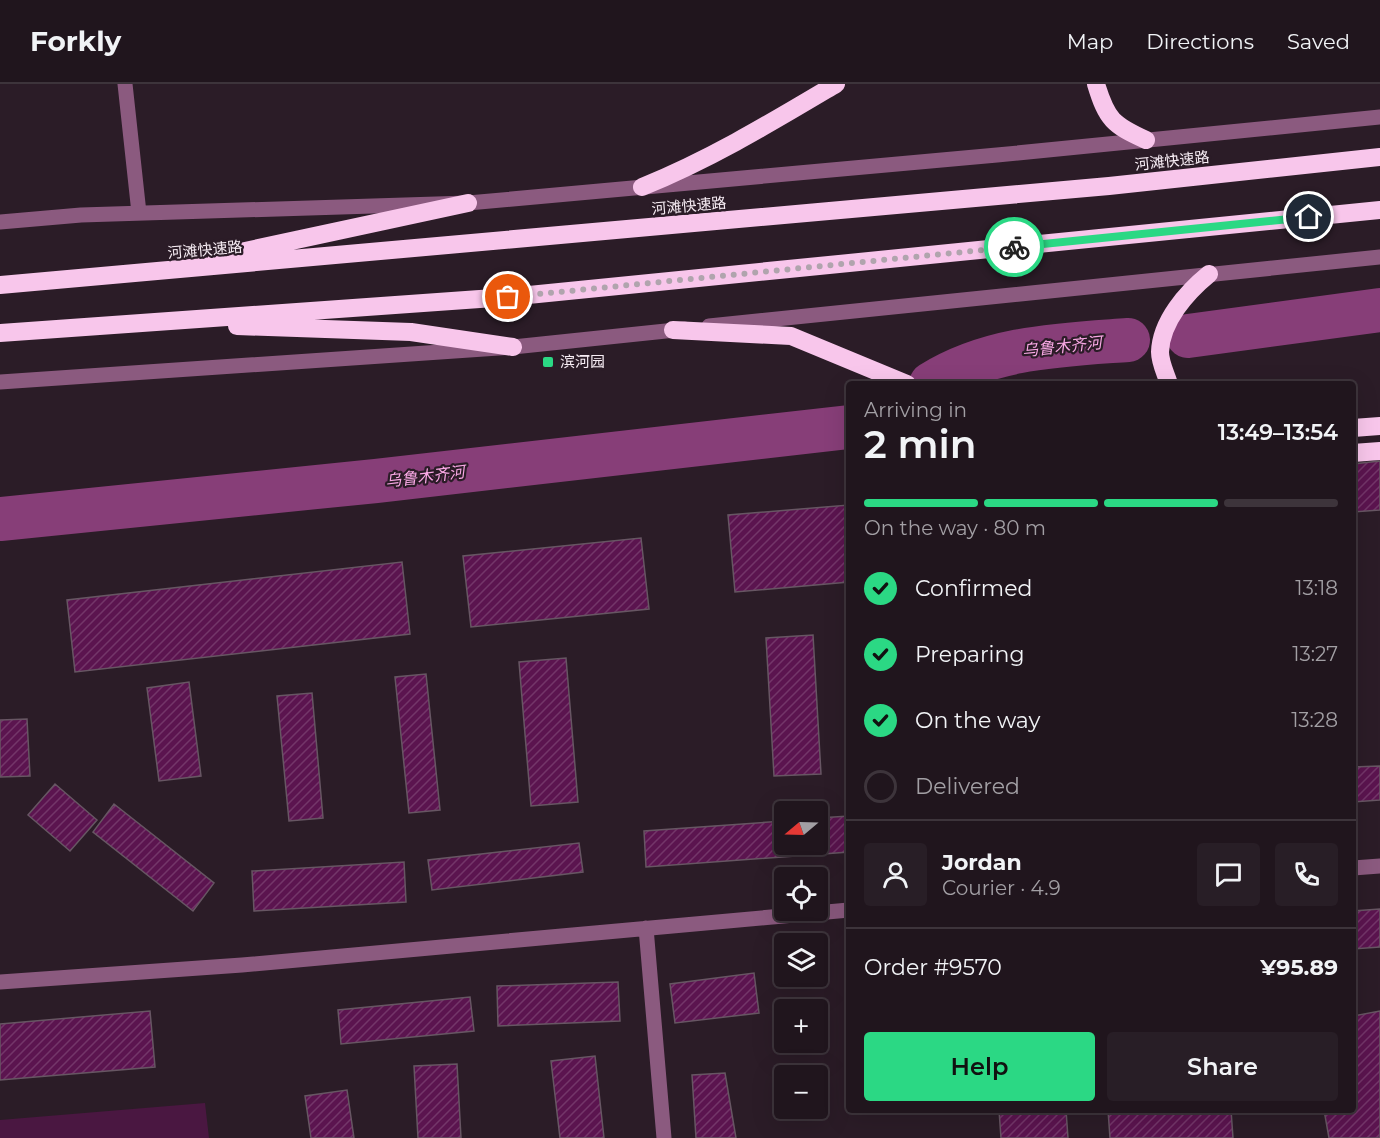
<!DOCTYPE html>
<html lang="en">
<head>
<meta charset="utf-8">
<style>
  body { margin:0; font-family:Montserrat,"Noto Sans SC",sans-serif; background:#281e26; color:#f1f3f6; height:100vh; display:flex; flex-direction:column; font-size:22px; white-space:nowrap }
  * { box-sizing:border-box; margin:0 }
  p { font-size:20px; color:#a29fa4 }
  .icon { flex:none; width:33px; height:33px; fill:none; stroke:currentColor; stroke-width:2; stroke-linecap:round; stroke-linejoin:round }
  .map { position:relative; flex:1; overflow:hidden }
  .side { position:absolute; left:846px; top:297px; width:510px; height:732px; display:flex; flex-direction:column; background:#20151d; border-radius:6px; box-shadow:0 6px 24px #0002,0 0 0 2px #3d343b }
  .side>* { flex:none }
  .needle { width:39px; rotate:251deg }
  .tools { position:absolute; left:774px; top:717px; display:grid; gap:12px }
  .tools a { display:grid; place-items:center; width:54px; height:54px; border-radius:6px; background:#20151d; box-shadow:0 6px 24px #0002,0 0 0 2px #3d343b; font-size:30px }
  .pin { position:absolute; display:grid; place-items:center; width:51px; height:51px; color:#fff; margin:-26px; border:3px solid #fff; border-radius:50%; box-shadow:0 2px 6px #0007 }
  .courier { position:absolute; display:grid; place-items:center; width:60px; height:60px; margin:-30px; border:4px solid #2bd884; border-radius:50%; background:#fff; color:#222; box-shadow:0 2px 8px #0007 }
  .summary em { font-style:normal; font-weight:600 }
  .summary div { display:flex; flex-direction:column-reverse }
  .summary { display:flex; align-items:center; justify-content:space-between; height:102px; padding:0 18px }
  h1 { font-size:39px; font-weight:600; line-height:45px }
  .bar { display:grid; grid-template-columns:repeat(4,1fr); gap:9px 6px; align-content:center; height:72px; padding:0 18px }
  .bar i { height:8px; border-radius:4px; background:#3d343b }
  .bar .on { background:#2bd884 }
  .bar p { grid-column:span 4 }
  .line { display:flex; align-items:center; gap:15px; padding:0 18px; border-top:2px solid #3d343b }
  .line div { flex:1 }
  .round { display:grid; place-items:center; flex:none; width:63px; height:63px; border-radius:6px; background:#281e26 }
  ol { padding:0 18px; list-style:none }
  li { display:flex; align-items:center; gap:18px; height:66px }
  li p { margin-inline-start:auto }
  li .icon { padding:6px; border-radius:50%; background:#2bd884; color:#111; stroke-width:4 }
  li:last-child { color:#a29fa4 }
  li i { width:33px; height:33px; border:3px solid #3d343b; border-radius:50% }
  .primary-button { display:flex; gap:12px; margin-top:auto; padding:12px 18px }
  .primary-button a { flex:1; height:69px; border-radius:6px; background:#2bd884; color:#111; font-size:24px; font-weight:600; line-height:69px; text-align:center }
  .primary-button a+a { background:#281e26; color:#f1f3f6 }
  header { display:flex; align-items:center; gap:36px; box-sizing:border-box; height:84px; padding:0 30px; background:#20151d; border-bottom:2px solid #3d343b }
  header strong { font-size:28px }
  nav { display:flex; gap:33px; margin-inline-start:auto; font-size:21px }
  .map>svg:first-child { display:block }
  .garden { fill:#4a1741 }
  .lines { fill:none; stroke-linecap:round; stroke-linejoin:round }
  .river { stroke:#873e78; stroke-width:44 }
  .building { fill:url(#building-hatch); stroke:#675663; stroke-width:1.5 }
  .minor { stroke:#8b5a7f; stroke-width:15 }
  .highway { stroke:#f8c6eb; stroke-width:18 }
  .done { stroke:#b0a4ad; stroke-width:6; stroke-dasharray:0 10.8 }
  .route { stroke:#2bd884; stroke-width:8 }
  .poi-dot { fill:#2bd884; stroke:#2b1c27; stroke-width:2 }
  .labels { text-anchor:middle; stroke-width:4.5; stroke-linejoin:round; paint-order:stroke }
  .street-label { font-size:15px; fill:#f8eef5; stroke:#2b1c27 }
  .poi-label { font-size:15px; fill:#f8eef5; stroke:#2b1c27; text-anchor:start }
  .water-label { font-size:16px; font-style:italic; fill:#f9a8e5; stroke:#2b1c27 }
</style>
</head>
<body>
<header>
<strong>Forkly</strong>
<nav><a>Map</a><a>Directions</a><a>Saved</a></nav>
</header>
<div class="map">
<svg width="1380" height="1054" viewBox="0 0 1380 1054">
  <defs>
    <pattern id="building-hatch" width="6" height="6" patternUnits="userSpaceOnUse" patternTransform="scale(1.5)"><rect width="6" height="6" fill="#5b144f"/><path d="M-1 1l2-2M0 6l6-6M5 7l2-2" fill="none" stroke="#733669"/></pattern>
  </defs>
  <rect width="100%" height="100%" fill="#2b1c27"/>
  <path class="garden" d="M205 1019 209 1054H0V1036Z"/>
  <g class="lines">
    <path class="river" d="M1188 252 1380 226
      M931 300C990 263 1060 261 1128 256
      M0 435 376 397 849 343"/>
  </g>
  <path class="building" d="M1380 377V426L1353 428V380Z
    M849 421V498L735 508 728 431Z
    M641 454 649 525 471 543 463 472Z
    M402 478 410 550 75 588 67 516Z
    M813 551 821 690 774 692 766 554Z
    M566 574 578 718 531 722 519 578Z
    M426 590 440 726 409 729 395 593Z
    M189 598 201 692 159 697 147 604Z
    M312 609 323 734 289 737 277 612Z
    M27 635 30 692 0 693V636Z
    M1380 682V716L1353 718V683Z
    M55 700 97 736 70 767 28 731Z
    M114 720 214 799 193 827 93 748Z
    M849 732V768L646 783 644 747 784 737V760H818V734Z
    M579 759 583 788 432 806 428 776Z
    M404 778 406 818 254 827 252 787Z
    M1380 825V863L1353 865V827Z
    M754 889 759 929 675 939 670 900Z
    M618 898 620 937 498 942 497 902Z
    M470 913 474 947 341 960 338 926Z
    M150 927 155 983 0 996V940Z
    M1380 927V1054H1329L1324 1026H1353V932Z
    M595 972 604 1054H560L551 977Z
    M457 980 461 1054H418L414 982Z
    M725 989 736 1054H696L692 991Z
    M347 1006 354 1054H311L305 1012Z
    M999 1026H1066L1068 1054H1001Z
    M1108 1026H1231L1233 1054H1110Z"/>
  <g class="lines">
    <path class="minor" d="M125 0 139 129
      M0 138 81 131 468 119 997 71 1380 33
      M709 242 1380 173
      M0 298 513 263 685 245
      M1353 784 1380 782
      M646 844 664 1054
      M0 898 242 881 849 826"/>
    <path class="highway" d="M1096 0C1107 36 1113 41 1146 56
      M642 103C711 75 772 38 836 0
      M217 173 468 119
      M0 201 1109 102 1380 73
      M237 242 411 248 513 263
      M673 246 791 252 907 300
      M0 249 508 213 1380 126
      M1169 300C1166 290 1160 279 1160 268 1161 237 1187 208 1209 190
      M1353 344 1380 342
      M1353 369 1380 367"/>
  </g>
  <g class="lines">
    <path class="done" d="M508 213 1014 163"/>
    <path class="route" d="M1014 163 1309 133"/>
  </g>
  <rect class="poi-dot" x="542" y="272" width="12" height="12" rx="3"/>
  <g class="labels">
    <g class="street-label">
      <text transform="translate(1172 77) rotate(-6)" y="5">河滩快速路</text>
      <text transform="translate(689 122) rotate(-5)" y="5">河滩快速路</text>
      <text transform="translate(205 166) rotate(-5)" y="5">河滩快速路</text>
    </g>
    <g class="poi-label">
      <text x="560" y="283">滨河园</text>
    </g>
    <g class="water-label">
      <text transform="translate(1062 262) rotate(-6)" y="6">乌鲁木齐河</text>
      <text transform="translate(425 392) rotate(-7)" y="6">乌鲁木齐河</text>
    </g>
  </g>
</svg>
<div class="tools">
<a><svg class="needle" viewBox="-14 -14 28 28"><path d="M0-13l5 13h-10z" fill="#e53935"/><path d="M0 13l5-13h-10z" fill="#a29fa4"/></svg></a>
<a><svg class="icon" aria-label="locate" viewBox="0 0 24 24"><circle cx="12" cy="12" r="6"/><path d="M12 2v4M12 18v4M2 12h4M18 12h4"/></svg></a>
<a><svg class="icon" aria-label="layers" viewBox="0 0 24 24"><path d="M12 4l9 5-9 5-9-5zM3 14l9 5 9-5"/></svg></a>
<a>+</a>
<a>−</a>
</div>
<div class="pin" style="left:508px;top:213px;background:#ea580c"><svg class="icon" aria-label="bag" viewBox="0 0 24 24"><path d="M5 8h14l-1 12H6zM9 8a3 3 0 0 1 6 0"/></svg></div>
<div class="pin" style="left:1309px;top:133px;background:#1f2937"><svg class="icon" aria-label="home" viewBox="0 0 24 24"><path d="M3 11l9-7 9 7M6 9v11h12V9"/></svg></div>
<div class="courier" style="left:1014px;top:163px"><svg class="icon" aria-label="bike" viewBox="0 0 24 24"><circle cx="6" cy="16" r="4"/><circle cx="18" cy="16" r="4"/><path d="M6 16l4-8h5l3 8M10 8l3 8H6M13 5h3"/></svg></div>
<section class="side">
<div class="summary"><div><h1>2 min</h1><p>Arriving in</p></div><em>13:49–13:54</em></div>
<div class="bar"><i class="on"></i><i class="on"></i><i class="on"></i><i></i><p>On the way · 80 m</p></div>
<ol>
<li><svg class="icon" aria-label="check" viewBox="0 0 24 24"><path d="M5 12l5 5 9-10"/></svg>Confirmed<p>13:18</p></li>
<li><svg class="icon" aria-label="check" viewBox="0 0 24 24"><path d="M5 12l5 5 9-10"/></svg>Preparing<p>13:27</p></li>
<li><svg class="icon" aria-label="check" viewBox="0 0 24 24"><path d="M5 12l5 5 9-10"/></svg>On the way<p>13:28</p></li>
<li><i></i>Delivered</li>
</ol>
<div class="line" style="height:108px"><a class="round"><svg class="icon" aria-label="person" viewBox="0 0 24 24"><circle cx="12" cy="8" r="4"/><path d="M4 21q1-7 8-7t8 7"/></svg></a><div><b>Jordan</b><p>Courier · 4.9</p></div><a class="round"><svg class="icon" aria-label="chat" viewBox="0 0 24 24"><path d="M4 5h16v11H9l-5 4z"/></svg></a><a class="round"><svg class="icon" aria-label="phone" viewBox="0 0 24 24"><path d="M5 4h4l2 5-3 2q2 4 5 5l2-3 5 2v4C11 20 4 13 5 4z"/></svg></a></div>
<div class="line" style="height:78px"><div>Order #9570</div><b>¥95.89</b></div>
<div class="primary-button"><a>Help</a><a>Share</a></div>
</section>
</div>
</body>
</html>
